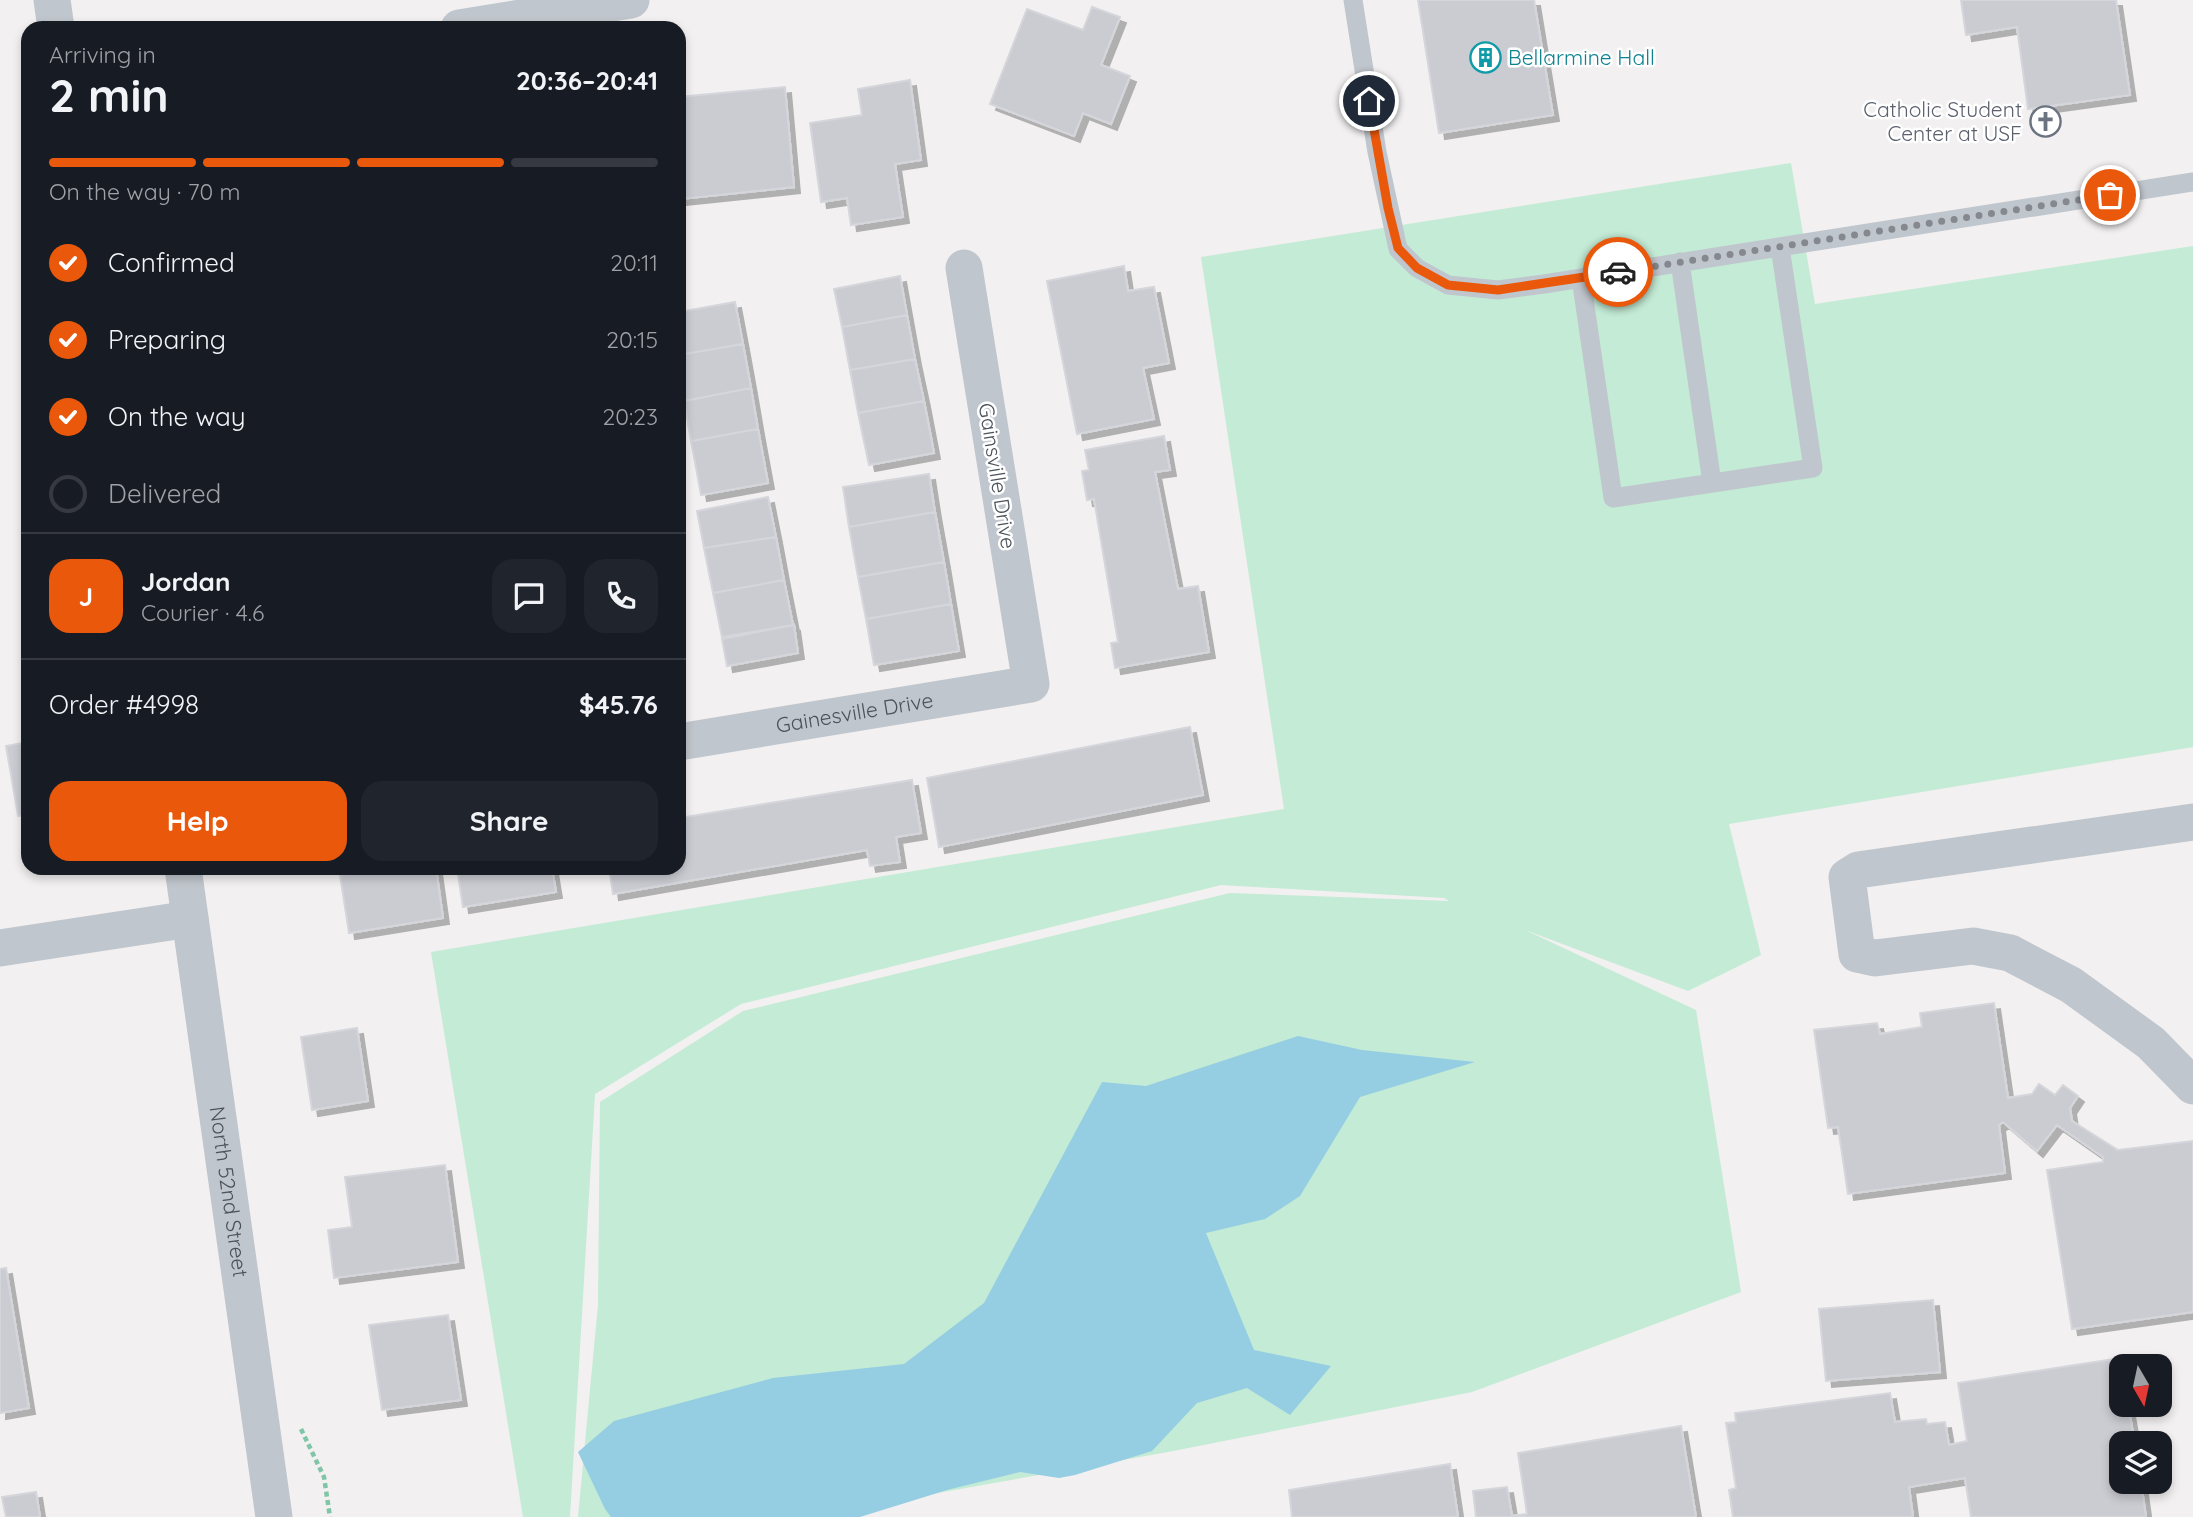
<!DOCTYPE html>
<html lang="en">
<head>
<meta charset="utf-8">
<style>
  body { margin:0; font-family:Quicksand,sans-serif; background:#20242c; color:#f1f3f6; height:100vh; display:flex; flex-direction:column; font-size:26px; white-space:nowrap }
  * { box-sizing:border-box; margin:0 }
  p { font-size:23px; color:#9ea1a6 }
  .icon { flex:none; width:38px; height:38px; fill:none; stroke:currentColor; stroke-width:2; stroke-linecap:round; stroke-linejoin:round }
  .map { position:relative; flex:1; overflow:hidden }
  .details { position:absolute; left:21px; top:21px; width:665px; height:854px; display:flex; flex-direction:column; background:#171b24; border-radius:21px; box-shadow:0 4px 10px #0003 }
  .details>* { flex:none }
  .needle { width:46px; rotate:171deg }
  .buttons { position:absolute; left:2109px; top:1354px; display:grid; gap:14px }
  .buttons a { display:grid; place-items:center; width:63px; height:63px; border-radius:14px; background:#171b24; box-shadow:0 4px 10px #0003; font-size:35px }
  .pin { position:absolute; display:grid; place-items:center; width:60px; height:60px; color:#fff; margin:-30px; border:4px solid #fff; border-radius:50%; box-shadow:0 2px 7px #0007 }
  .courier { position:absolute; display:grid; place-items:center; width:70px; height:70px; margin:-35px; border:5px solid #ea580c; border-radius:50%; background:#fff; color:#222; box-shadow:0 2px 9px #0007 }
  .headline em { font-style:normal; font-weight:800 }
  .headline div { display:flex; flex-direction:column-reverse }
  .headline { display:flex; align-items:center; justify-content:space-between; height:119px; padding:0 28px }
  h1 { font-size:46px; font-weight:800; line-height:52px }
  .bar { display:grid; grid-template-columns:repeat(4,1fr); gap:10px 7px; align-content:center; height:84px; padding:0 28px }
  .bar i { height:9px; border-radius:5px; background:#363941 }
  .bar .current { background:#ea580c }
  .bar p { grid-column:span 4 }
  .line { display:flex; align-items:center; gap:18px; padding:0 28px; border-top:2px solid #363941 }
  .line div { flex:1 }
  .round { display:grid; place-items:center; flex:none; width:74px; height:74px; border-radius:21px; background:#20242c }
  ol { padding:0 28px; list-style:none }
  li { display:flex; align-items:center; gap:21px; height:77px }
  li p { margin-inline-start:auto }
  li .icon { padding:7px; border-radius:50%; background:#ea580c; color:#fff; stroke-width:4 }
  li:last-child { color:#9ea1a6 }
  li i { width:38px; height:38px; border:4px solid #363941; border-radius:50% }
  .cta { display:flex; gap:14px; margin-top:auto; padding:14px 28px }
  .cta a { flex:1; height:80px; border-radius:21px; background:#ea580c; color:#fff; font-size:28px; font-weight:800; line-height:80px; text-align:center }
  .cta a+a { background:#20242c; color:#f1f3f6 }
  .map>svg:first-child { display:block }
  .green { fill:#c3ebd5 }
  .water { fill:#95cee3 }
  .building { fill:#cbccd2; stroke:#d5d6db; stroke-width:2; filter:url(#shadow) }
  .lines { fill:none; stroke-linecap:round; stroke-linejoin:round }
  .path { stroke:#7fc5a7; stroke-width:4.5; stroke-dasharray:5 3.5; stroke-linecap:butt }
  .lane { stroke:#c0c6cd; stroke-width:19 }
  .street { stroke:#c0c6cd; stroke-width:37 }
  .done { stroke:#85898f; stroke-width:7; stroke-dasharray:0 12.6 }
  .route { stroke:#ea580c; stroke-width:9 }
  .labels { text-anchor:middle; stroke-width:5; stroke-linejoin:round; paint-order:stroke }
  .culture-label { font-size:21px; fill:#0d838f; stroke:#fff; text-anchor:start }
  .worship-label { font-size:21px; fill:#5b616d; stroke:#fff; text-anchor:end }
  .street-label { font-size:21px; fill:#4a525b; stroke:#fff }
</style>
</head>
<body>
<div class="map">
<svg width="2193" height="1517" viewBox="0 0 2193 1517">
  <defs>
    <filter id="shadow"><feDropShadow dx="6" dy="6" stdDeviation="0" flood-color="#0004"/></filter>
  </defs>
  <rect width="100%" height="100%" fill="#f2f0f0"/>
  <path class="green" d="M1791 163 1815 304 2193 246V747L1729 824 1761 955 1688 991 1525 930 1696 1010 1741 1292 1472 1392 1168 1452 802 1517H578L598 1305 600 1102 743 1011 1230 893 1449 901 1444 898 1221 885 741 1004 595 1094 570 1517H523L431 952 1284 809 1201 257Z"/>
  <path class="water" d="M1298 1036 1362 1050 1475 1062 1360 1097 1300 1196 1265 1219 1206 1233 1254 1350 1331 1366 1290 1415 1247 1388 1197 1403 1152 1451 1075 1475 1059 1478 1020 1472 947 1490 860 1517H611L605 1509 578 1452 614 1421 773 1378 904 1364 984 1303 1102 1082 1146 1086Z"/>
  <path class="building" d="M1418 0H1534L1553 115 1439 133Z
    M1961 0H2116L2130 95 2028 109 2017 27 1966 35Z
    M1092 7 1120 17 1101 65 1130 76 1111 124 1083 113 1074 136 990 104 1027 9 1083 30Z
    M910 80 921 160 895 164 903 217 851 225 847 198 821 202 810 123 862 115 858 89Z
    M785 87 794 187 681 199 679 97Z
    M1124 266 1128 291 1154 287 1169 363 1143 368 1154 419 1077 434 1047 281Z
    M900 276 907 315 842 327 834 289Z
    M735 302 743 344 679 355V312Z
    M907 315 915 359 850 370 842 327Z
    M743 344 751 388 684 401 679 371V355Z
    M915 359 924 401 858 413 850 370Z
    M751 388 758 429 691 441 684 401Z
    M924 401 934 453 869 465 858 413Z
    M758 429 768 483 701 495 691 441Z
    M1164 436 1170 470 1155 472 1178 589 1198 586 1209 652 1115 668 1111 643 1118 642 1094 499 1087 500 1082 471 1089 470 1085 450Z
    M929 474 935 512 849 527 843 487Z
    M768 497 776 537 704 548 697 511Z
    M935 512 944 562 858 577 849 527Z
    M776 537 784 580 713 593 704 548Z
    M944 562 951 604 866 619 858 577Z
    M784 580 793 625 722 637 713 593Z
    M951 604 959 651 874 665 866 619Z
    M794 625 798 653 727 666 722 639Z
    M1190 727 1203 795 939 847 927 778Z
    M28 742V815L18 816 6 746Z
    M912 780 921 833 896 837 900 862 870 866 867 850 613 894 609 868H679V818Z
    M382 868H436L443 918 349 933 340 875Z
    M457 868H552L556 892 463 907Z
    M1994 1003 2008 1098 2032 1094 2039 1084 2055 1095 2063 1085 2078 1096 2070 1108 2072 1121 2118 1150 2193 1141V1312L2072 1329 2047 1170 2103 1162V1157L2057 1125 2037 1151 2003 1122 1999 1125 2005 1173 1848 1194 1838 1127 1828 1128 1814 1030 1877 1023 1880 1034 1922 1027 1920 1013Z
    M357 1028 368 1101 312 1110 301 1037Z
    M445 1165 458 1262 334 1278 328 1230 352 1227 345 1177Z
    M6 1268 29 1408 0 1413V1269Z
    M1933 1300 1940 1372 1826 1381 1819 1309Z
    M448 1315 461 1400 382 1410 369 1325Z
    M2121 1358V1405H2128L2135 1444H2121V1482H2141L2146 1517H1971L1965 1478 1909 1487 1913 1517H1733L1729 1490 1736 1488 1726 1423 1736 1422 1735 1413 1890 1393 1895 1422 1926 1419 1927 1424 1945 1422 1949 1445 1967 1441 1958 1383Z
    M1681 1426 1696 1517H1476L1473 1491 1507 1487 1512 1516 1527 1514 1518 1453Z
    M1450 1464 1458 1517H1292L1289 1490Z
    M36 1492 40 1517H6L2 1497Z"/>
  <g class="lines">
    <path class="path" d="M301 1429 324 1477 330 1517"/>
    <path class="lane" d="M1353 0 1377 152 1398 249 1417 268 1448 285 1498 290 1544 284 2193 182
      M1680 262 1712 483
      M1581 278 1613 498 1813 468 1780 247"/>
    <g class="street">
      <path d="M52 0 56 28"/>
      <path d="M459 28 631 0"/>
      <path id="s1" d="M679 742 1031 684 964 268"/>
      <path d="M2193 822 1858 870 1847 877 1857 954 1875 958 1973 946 2010 953 2071 985 2151 1043 2193 1086"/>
      <path id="s2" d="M183 868 274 1517"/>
      <path d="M0 948 190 919"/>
    </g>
  </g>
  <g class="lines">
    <path class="done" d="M1618 272 2110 195"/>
    <path class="route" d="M1369 101 1388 208 1398 248 1417 268 1448 285 1498 290 1618 272"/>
  </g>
  <defs>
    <symbol id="building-ring" viewBox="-11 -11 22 22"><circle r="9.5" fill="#fff" stroke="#0f9aa8" stroke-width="1.5"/><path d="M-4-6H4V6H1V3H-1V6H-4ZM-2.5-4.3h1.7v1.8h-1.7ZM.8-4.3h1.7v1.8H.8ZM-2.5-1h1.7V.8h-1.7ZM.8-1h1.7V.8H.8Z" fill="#0f9aa8"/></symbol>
    <symbol id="church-ring" viewBox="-11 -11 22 22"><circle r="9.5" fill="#fff" stroke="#6b7280" stroke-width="1.5"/><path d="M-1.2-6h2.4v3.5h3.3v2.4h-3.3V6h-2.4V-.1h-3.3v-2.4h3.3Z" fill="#6b7280"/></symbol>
  </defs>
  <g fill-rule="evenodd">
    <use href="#building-ring" x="1468" y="40" width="35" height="35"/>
    <use href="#church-ring" x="2028" y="104" width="35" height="35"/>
  </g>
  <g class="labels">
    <g class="culture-label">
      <text x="1508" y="65">Bellarmine Hall</text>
    </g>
    <g class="worship-label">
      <text x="2022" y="117">Catholic Student<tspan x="2022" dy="24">Center at USF</tspan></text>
    </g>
    <g class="street-label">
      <text transform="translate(997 476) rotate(81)" y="7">Gainsville Drive</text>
      <text dy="7" stroke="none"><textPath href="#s1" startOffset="178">Gainesville Drive</textPath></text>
      <text dy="7" stroke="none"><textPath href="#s2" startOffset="327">North 52nd Street</textPath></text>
    </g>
  </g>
</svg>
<div class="buttons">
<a><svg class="needle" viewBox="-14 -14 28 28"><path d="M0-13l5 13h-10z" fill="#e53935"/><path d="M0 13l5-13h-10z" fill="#9ea1a6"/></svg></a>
<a><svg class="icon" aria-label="layers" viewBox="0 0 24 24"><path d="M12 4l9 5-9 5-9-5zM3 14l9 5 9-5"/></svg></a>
</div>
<div class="pin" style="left:2110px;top:195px;background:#ea580c"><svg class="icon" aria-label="bag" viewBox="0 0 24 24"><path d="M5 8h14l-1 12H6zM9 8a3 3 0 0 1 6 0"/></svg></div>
<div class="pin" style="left:1369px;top:101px;background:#1f2937"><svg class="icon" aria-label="home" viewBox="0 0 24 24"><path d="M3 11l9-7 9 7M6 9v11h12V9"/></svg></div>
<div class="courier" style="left:1618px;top:272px"><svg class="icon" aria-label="car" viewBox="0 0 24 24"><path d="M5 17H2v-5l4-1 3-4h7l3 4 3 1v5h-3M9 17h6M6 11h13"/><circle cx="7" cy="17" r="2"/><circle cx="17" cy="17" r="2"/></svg></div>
<section class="details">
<div class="headline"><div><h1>2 min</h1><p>Arriving in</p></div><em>20:36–20:41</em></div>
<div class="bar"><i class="current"></i><i class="current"></i><i class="current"></i><i></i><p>On the way · 70 m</p></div>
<ol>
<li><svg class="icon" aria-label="check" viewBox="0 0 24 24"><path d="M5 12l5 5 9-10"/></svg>Confirmed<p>20:11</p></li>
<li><svg class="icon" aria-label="check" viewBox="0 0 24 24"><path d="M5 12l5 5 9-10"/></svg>Preparing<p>20:15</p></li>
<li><svg class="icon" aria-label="check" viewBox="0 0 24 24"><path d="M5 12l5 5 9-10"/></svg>On the way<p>20:23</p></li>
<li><i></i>Delivered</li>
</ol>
<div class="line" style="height:126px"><b class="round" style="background:#ea580c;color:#fff">J</b><div><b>Jordan</b><p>Courier · 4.6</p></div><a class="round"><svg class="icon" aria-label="chat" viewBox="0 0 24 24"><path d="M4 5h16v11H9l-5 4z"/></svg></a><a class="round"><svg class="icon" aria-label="phone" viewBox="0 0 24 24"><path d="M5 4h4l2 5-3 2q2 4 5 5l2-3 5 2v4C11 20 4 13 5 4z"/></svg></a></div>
<div class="line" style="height:91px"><div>Order #4998</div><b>$45.76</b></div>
<div class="cta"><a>Help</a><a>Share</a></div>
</section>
</div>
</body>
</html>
